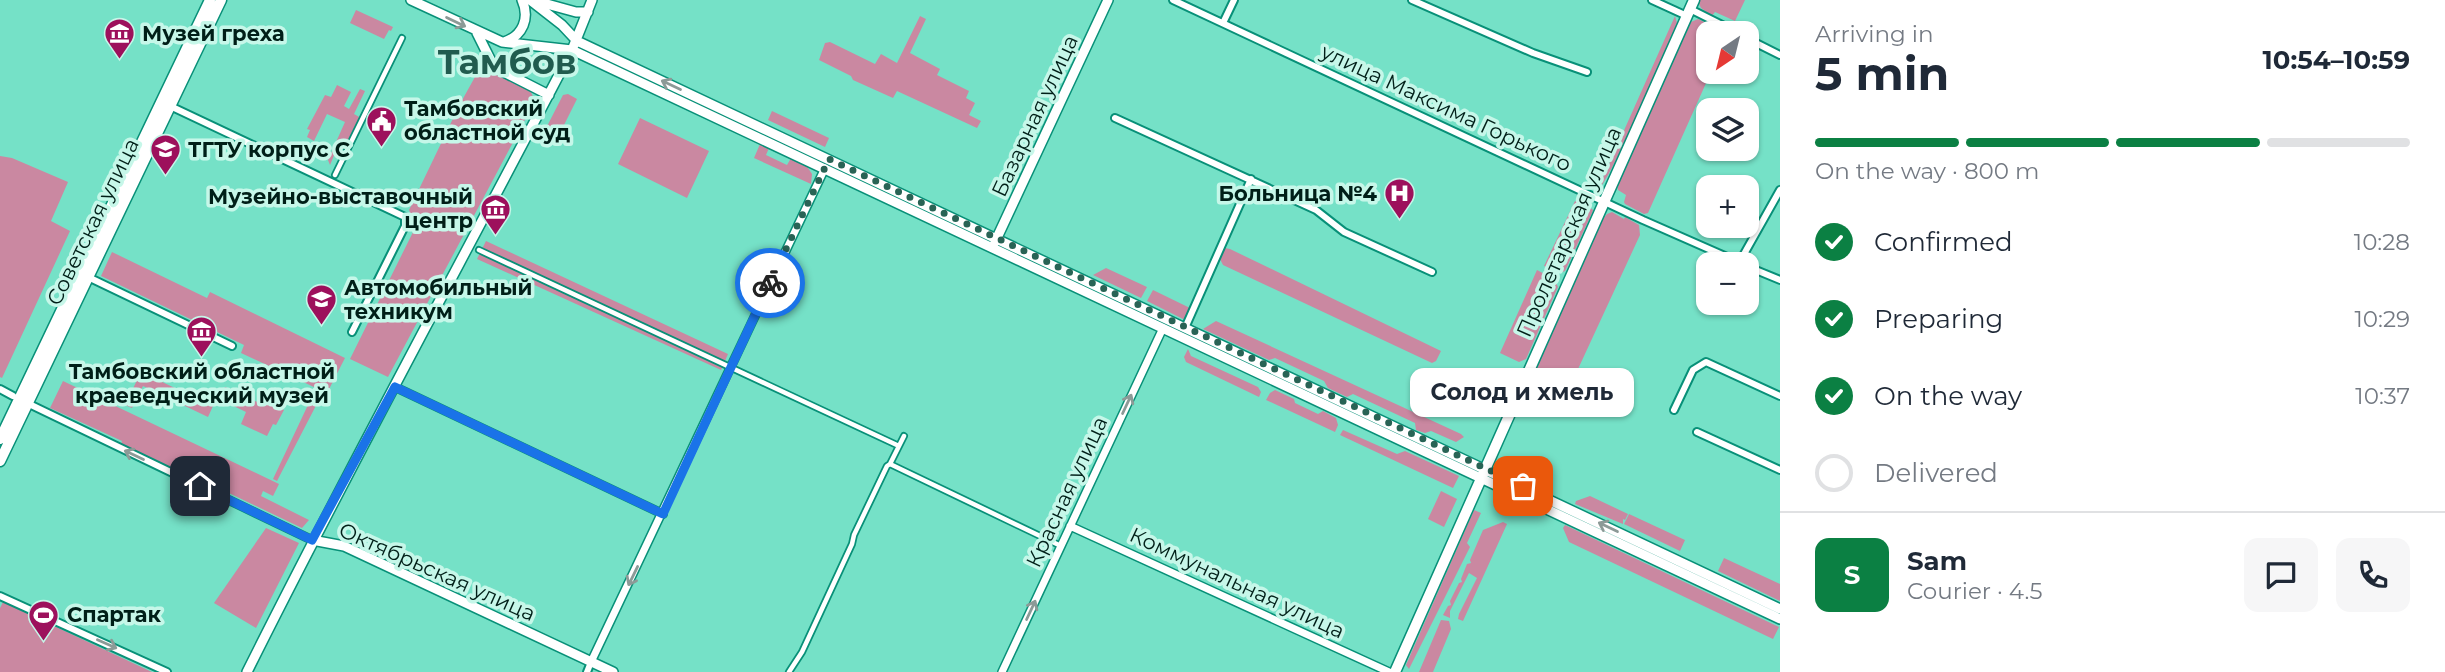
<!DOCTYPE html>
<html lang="en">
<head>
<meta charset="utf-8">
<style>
  body { margin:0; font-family:Montserrat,sans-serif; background:#f6f6f7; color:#1f2937; height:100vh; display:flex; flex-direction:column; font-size:26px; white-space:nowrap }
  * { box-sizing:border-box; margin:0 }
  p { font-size:23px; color:#747a83 }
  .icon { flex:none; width:38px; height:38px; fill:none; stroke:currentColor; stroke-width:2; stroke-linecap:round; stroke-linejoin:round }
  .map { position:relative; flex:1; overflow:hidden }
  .sheet { display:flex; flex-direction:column; background:#fff; width:665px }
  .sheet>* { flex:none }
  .needle { width:46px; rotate:215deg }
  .tools { position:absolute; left:1696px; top:21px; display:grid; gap:14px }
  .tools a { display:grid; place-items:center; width:63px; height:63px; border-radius:14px; background:#fff; box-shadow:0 2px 5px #0004; font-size:35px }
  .pin { position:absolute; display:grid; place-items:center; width:60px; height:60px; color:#fff; margin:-30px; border-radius:14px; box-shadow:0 4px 10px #0006 }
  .courier { position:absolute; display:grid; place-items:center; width:70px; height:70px; margin:-35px; border:5px solid #1a73e8; border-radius:50%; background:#fff; color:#222; box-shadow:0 2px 9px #0007 }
  .bubble { position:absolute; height:49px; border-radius:14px; background:#fff; box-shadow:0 2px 5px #0004; font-size:23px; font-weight:700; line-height:49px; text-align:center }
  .head em { font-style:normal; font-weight:700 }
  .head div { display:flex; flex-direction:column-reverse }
  .head { display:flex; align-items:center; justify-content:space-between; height:119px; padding:0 35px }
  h1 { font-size:46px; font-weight:700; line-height:52px }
  .bar { display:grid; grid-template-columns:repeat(4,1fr); gap:10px 7px; align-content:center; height:84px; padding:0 35px }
  .bar i { height:9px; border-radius:5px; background:#e0e1e3 }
  .bar .on { background:#0b8043 }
  .bar p { grid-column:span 4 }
  .line { display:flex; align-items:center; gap:18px; padding:0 35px; border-top:2px solid #e0e1e3 }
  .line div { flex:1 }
  .round { display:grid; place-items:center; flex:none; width:74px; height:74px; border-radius:14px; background:#f6f6f7 }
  ol { padding:0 35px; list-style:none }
  li { display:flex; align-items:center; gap:21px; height:77px }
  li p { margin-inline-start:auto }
  li .icon { padding:7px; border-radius:50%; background:#0b8043; color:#fff; stroke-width:4 }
  li:last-child { color:#747a83 }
  li i { width:38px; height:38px; border:4px solid #e0e1e3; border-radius:50% }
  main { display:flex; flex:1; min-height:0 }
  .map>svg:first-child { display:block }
  .green { fill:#ca88a1 }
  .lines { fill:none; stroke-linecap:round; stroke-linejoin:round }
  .pedestrian-casing { stroke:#089078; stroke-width:8 }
  .minor-casing { stroke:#089078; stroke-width:10 }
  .tertiary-casing { stroke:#089078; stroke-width:10 }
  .secondary-casing { stroke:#089078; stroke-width:12 }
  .primary-casing { stroke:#089078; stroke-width:13 }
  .pedestrian { stroke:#fff; stroke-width:4.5 }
  .minor { stroke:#fff; stroke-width:6 }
  .tertiary { stroke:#fff; stroke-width:7 }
  .secondary { stroke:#fff; stroke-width:9 }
  .primary { stroke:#fff; stroke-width:10 }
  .oneway { stroke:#8c9a97 }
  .done { stroke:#296355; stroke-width:7; stroke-dasharray:0 12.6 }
  .route { stroke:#1a73e8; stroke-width:9 }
  .labels { text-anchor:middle; stroke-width:7; stroke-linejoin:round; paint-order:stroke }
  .poi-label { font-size:21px; font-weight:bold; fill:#001f18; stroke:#c6f7e9; text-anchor:start }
  .street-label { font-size:21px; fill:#001f18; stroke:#c6f7e9 }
  .town-label { font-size:35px; font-weight:bold; fill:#215c4f; stroke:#c6f7e9 }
</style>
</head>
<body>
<main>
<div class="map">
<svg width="1780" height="672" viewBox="0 0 1780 672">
  <rect width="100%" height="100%" fill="#75e1c7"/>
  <path class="green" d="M1700 0H1745L1735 21 1715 12 1712 16 1701 8 1699 4Z
    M356 10 393 27 391 31 389 30 384 39 350 23Z
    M920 16 926 19 910 53 940 69 937 75 969 91 966 98 975 103 969 115 981 121 977 128 897 91 893 98 853 80 851 76 819 60 825 43 830 42 875 64 881 54 897 63Z
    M1675 16 1677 23C1665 49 1611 182 1597 191Z
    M1698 19 1728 33H1708V72H1711L1648 213 1644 214 1625 204 1624 202 1626 195 1618 190 1617 185 1691 22Z
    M481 66 530 90 535 101 388 377 350 359 419 220 411 215 409 210 460 104Z
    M337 85 351 92 344 106 349 109 360 89 365 91 354 114 361 118 346 150 342 149 339 155 335 153 330 165 328 160 345 122 327 114 314 141 307 137 310 130 307 129 325 95 331 97Z
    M568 94 577 99 554 145 541 138 563 95Z
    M772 111 829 138 825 147 768 120Z
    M640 118 709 151 687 198 618 164Z
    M760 144 769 148 766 155 787 165 791 158 806 165 812 174 811 184 754 158Z
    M0 156 12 158 68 182 51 221 70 231 2 378 0 377Z
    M1582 199 1589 202 1588 206 1593 210 1592 213 1565 271 1560 273 1544 266 1575 201 1580 203Z
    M1612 212 1624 219 1625 217 1639 225 1640 235 1560 408 1549 407 1556 391 1547 387 1543 394 1531 389 1528 383 1599 224 1607 214Z
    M486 241 728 354 721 370 477 259Z
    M1225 248 1230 249 1441 351 1436 361 1432 363 1223 265 1220 259Z
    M112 252 207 298 210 292 345 358 327 393 323 392 277 481 273 479 316 388 241 353 244 345 101 276Z
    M1106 268 1147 287 1141 298 1093 275Z
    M1537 270 1554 279 1558 287 1526 359 1519 362 1500 353Z
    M1153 290 1190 308 1185 320 1147 301Z
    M1216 321 1461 434 1464 437 1456 442 1431 431 1425 433 1416 430 1415 423 1353 394 1347 397 1328 388 1324 381 1275 358 1269 360 1203 329Z
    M1188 349 1191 356 1258 387 1261 392 1259 397 1186 362 1184 357Z
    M141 372 213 406 208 417 143 386 132 408 125 405Z
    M63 381 279 484 273 496 263 491 261 496 309 520 302 528 183 471 181 473 121 444 122 441 50 408Z
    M225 387 264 405 266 401 284 410 276 425 273 424 267 436 241 424 246 412 219 399Z
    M1275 390 1294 399 1295 403 1318 414 1323 411 1336 418 1338 425 1335 432 1266 400 1270 393Z
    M1343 430 1397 454 1405 451 1459 476 1453 488 1340 435Z
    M1441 491 1457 499 1444 527 1428 519Z
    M1590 496 1628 514 1625 520 1623 519V524L1575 504 1576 501Z
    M1474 510 1481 513 1467 543 1470 547 1409 669 1406 665Z
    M1629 514 1685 540 1680 551 1624 524Z
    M1503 522 1507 524 1463 621 1458 619 1459 614 1477 578 1469 573 1450 611V618L1443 615 1448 606 1451 605 1450 601 1459 583 1462 582 1461 579 1467 564 1471 563 1470 560 1483 530Z
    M1565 525 1779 627 1773 639 1569 542 1563 528Z
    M266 528 299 543 256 628 214 603Z
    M1724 558 1780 584V601L1718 571Z
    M3 602 152 672H0V608Z
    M1441 620 1449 621 1451 629 1433 672H1419Z"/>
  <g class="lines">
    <defs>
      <path id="pedestrian" d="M335 175 402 38
        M479 250 899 446
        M890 464 1061 546
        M789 672 802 652 852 544 854 535 887 466 890 464 904 436"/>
      <path id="minor" d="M1173 0 1643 220 1743 264
        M1412 0 1533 53 1587 72
        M1652 0 1687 16
        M1690 9 1738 33
        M1223 23 1234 0
        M1746 38 1780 55
        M168 105 405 217V226L352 332
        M1115 118 1316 210 1344 232 1432 272
        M1739 263 1780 190
        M1746 266 1780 280
        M88 277 232 346
        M1185 328 1251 179
        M395 387 663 514
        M0 389 13 396
        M27 403 312 540
        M1674 410 1693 370 1706 362 1780 396
        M1697 432 1780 470
        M0 596 167 672
        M587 672 591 662"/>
      <path id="tertiary" d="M1070 526 1389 672
        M591 662 825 168
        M1002 672 1163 328"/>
      <path id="secondary" d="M411 0 502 42 572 50 1780 619
        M530 0 562 25 577 41 1780 609
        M532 0 576 12H588
        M477 33 494 67 549 95
        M504 42C523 36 530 18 522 0
        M995 242 1108 0
        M312 540 344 546 613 672
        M247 672C351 463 464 257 572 50L592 0"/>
      <path id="primary" d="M0 439 210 0
        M0 461 221 0
        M1395 672 1694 0"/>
    </defs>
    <use href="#pedestrian" class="pedestrian-casing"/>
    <use href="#minor" class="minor-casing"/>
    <use href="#tertiary" class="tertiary-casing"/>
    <use href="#secondary" class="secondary-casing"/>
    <use href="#primary" class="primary-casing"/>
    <use href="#pedestrian" class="pedestrian"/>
    <use href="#minor" class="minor"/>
    <use href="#tertiary" class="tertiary"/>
    <use href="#secondary" class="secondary"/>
    <use href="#primary" class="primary"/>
  </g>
  <defs><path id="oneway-shaft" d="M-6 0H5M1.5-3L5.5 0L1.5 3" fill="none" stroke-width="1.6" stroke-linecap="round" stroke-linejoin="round" transform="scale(1.75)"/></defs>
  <g class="oneway">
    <use href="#oneway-shaft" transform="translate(456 22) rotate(26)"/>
    <use href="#oneway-shaft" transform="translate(671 85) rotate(-155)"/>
    <use href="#oneway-shaft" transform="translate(1127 404) rotate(-65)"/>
    <use href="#oneway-shaft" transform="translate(134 455) rotate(-155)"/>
    <use href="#oneway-shaft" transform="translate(1608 527) rotate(-154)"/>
    <use href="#oneway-shaft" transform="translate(633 576) rotate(116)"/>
    <use href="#oneway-shaft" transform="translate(1031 610) rotate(-65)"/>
    <use href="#oneway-shaft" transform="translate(107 644) rotate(24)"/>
  </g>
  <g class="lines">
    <path class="done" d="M770 283 829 159 1523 486"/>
    <path class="route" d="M200 486 312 540 395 387 663 514 770 283"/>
  </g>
  <defs>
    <symbol id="museum-pin" viewBox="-11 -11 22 30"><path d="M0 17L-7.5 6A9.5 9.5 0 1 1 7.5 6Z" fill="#9d105c" stroke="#c6f7e9"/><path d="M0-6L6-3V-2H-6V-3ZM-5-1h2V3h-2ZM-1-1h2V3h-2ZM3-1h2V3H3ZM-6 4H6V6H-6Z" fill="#fff"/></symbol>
    <symbol id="civic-pin" viewBox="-11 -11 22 30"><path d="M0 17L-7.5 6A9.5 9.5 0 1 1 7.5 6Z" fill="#9d105c" stroke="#c6f7e9"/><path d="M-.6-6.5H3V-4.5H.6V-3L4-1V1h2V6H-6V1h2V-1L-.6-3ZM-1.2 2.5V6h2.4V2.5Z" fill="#fff"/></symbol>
    <symbol id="university-pin" viewBox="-11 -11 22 30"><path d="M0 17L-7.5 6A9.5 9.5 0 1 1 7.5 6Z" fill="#9d105c" stroke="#c6f7e9"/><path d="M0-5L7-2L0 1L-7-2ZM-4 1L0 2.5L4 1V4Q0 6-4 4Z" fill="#fff"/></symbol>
    <symbol id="hospital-pin" viewBox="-11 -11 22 30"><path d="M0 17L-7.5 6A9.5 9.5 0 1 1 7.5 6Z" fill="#9d105c" stroke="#c6f7e9"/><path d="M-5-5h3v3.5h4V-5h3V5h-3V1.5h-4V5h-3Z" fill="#fff"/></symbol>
    <symbol id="stadium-pin" viewBox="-11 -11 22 30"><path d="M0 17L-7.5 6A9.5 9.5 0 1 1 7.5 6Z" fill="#9d105c" stroke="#c6f7e9"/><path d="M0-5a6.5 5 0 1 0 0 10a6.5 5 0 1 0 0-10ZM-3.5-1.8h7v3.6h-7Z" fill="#fff"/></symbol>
  </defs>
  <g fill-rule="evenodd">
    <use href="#museum-pin" x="102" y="16" width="35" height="47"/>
    <use href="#civic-pin" x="364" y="104" width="35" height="47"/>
    <use href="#university-pin" x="148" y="132" width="35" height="47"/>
    <use href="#hospital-pin" x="1382" y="176" width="35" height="47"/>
    <use href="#museum-pin" x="478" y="192" width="35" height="47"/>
    <use href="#university-pin" x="304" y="282" width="35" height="47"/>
    <use href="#museum-pin" x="184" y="314" width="35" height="47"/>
    <use href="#stadium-pin" x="26" y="598" width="35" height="47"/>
  </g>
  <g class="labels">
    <g class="poi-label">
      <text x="142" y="41">Музей греха</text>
      <text x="404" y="116">Тамбовский<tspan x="404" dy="24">областной суд</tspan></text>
      <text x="188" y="157">ТГТУ корпус С</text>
      <text x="1377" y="201" text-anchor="end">Больница №4</text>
      <text x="473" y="204" text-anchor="end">Музейно-выставочный<tspan x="473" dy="24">центр</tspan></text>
      <text x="344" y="295">Автомобильный<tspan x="344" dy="24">техникум</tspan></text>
      <text x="202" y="379" text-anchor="middle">Тамбовский областной<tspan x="202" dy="24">краеведческий музей</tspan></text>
      <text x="67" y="622">Спартак</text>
    </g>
    <g class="street-label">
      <text transform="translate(1446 108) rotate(25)" y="7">улица Максима Горького</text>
      <text transform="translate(1035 116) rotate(-65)" y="7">Базарная улица</text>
      <text transform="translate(93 222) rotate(-64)" y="7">Советская улица</text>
      <text transform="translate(1569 232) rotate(-66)" y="7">Пролетарская улица</text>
      <text transform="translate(1067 492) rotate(-65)" y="7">Красная улица</text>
      <text transform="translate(437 572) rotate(24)" y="7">Октябрьская улица</text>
      <text transform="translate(1237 583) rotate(25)" y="7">Коммунальная улица</text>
    </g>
    <g class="town-label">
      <text x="507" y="74">Тамбов</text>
    </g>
  </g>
</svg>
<div class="tools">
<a><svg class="needle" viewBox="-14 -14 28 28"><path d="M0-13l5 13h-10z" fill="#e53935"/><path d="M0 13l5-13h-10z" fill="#747a83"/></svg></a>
<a><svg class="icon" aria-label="layers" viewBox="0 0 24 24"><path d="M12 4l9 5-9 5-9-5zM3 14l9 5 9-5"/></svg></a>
<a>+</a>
<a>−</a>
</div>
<div class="pin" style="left:1523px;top:486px;background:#ea580c"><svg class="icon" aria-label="bag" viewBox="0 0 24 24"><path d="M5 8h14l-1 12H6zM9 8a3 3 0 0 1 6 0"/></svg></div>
<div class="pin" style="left:200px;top:486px;background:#1f2937"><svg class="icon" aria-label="home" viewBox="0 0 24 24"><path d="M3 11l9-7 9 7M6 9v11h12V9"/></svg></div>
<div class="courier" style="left:770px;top:283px"><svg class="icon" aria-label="bike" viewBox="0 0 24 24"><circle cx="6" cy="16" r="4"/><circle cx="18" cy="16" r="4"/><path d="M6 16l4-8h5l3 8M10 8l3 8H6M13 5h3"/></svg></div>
<div class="bubble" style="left:1410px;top:368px;width:224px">Солод и хмель</div>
</div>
<section class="sheet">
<div class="head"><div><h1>5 min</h1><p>Arriving in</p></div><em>10:54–10:59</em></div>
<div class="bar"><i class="on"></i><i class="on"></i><i class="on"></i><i></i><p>On the way · 800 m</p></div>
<ol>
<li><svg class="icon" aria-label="check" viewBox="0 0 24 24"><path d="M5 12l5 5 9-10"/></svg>Confirmed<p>10:28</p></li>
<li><svg class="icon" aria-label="check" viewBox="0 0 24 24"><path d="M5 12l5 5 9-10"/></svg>Preparing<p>10:29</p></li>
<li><svg class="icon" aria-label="check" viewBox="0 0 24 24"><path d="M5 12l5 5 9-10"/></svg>On the way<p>10:37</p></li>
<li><i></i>Delivered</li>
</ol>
<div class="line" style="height:126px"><b class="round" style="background:#0b8043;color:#fff">S</b><div><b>Sam</b><p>Courier · 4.5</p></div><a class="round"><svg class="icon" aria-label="chat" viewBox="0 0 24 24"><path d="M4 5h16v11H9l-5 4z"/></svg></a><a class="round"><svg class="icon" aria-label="phone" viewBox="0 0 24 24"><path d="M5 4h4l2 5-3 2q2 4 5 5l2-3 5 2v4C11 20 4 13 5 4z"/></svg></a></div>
</section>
</main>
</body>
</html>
